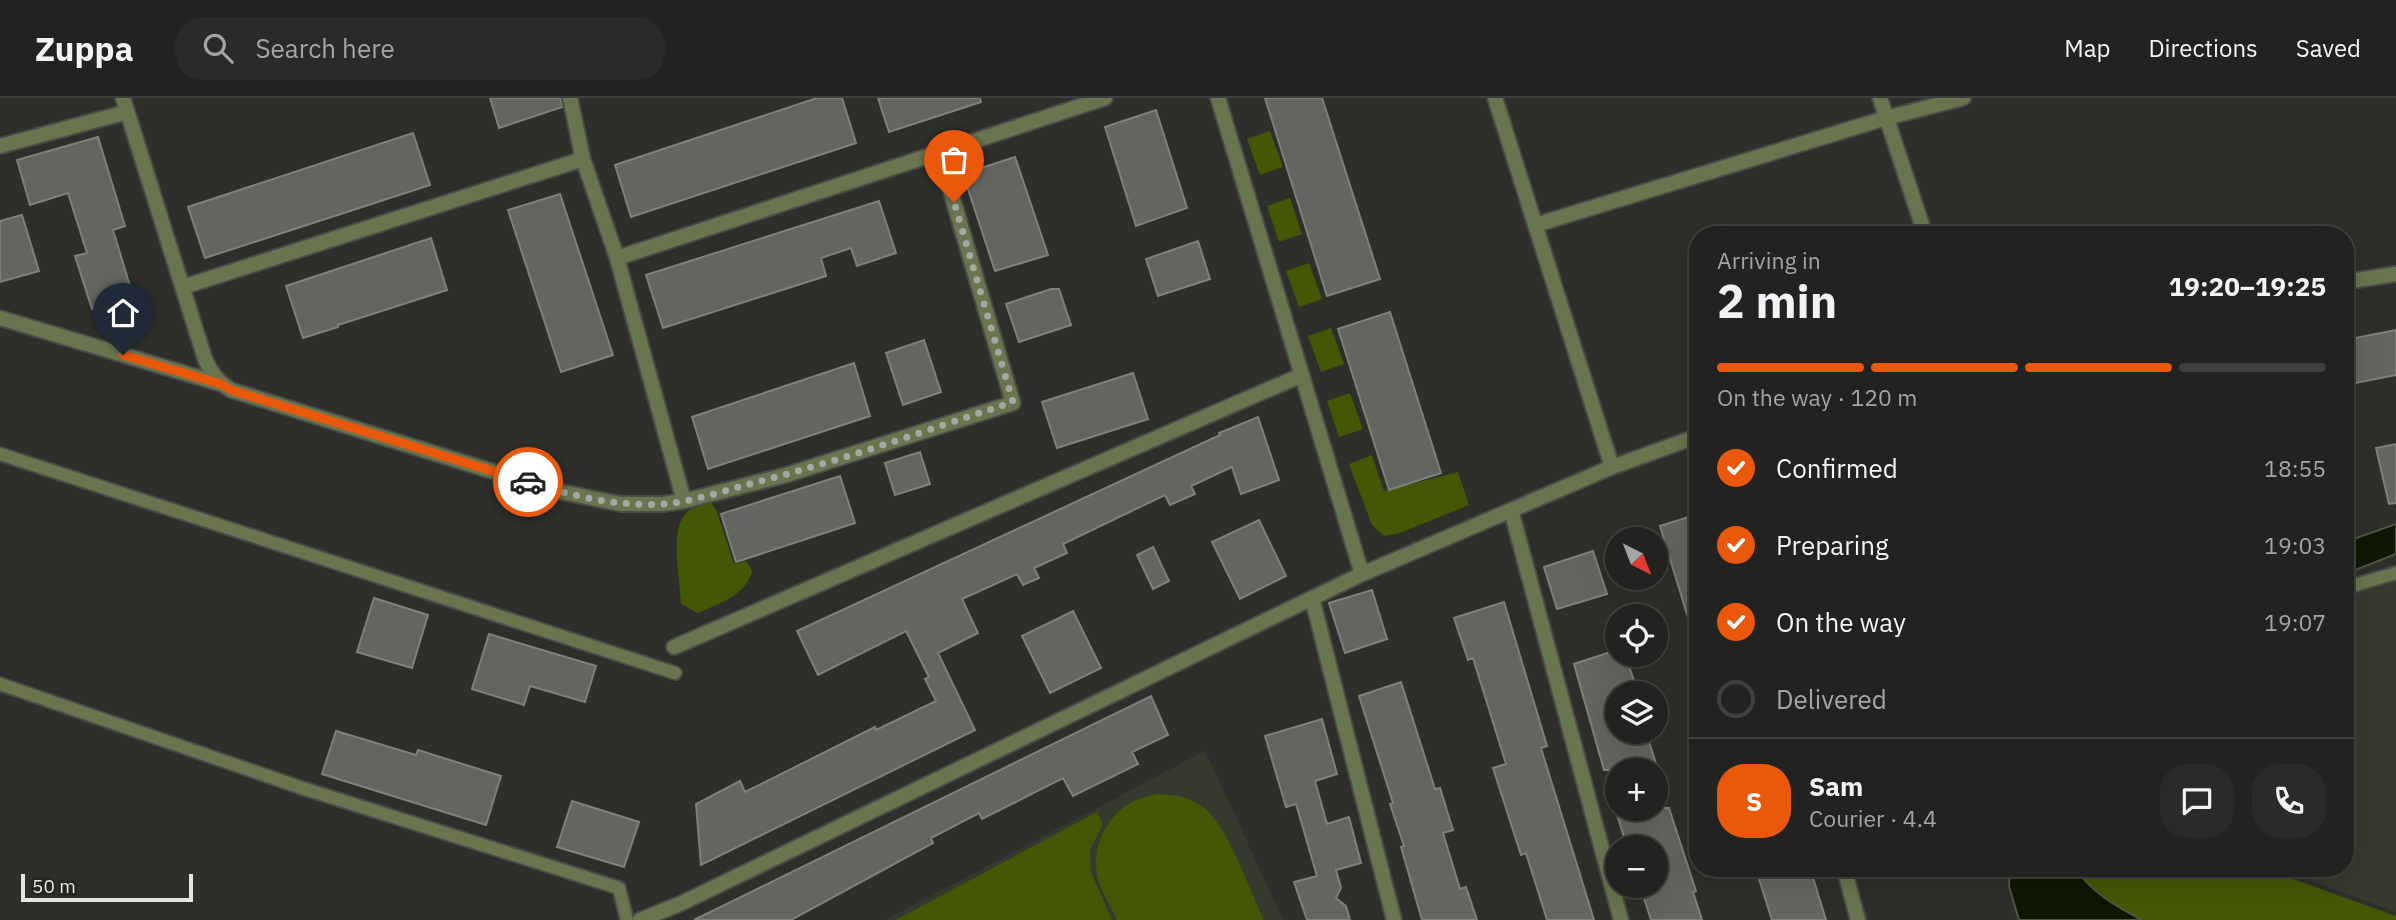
<!DOCTYPE html>
<html lang="en">
<head>
<meta charset="utf-8">
<style>
  body { margin:0; font-family:"IBM Plex Sans",sans-serif; background:#2a2b29; color:#f1f3f6; height:100vh; display:flex; flex-direction:column; font-size:26px; white-space:nowrap }
  * { box-sizing:border-box; margin:0 }
  p { font-size:23px; color:#a2a4a5 }
  .icon { flex:none; width:38px; height:38px; fill:none; stroke:currentColor; stroke-width:2; stroke-linecap:round; stroke-linejoin:round }
  .map { position:relative; flex:1; overflow:hidden }
  .side { position:absolute; left:1689px; top:128px; width:665px; height:651px; display:flex; flex-direction:column; background:#222320; border-radius:28px; box-shadow:0 7px 28px #0002,0 0 0 2px #3f403e }
  .side>* { flex:none }
  .needle { width:46px; rotate:138deg }
  .controls { position:absolute; left:1605px; top:429px; display:grid; gap:14px }
  .controls a { display:grid; place-items:center; width:63px; height:63px; border-radius:50%; background:#222320; box-shadow:0 7px 28px #0002,0 0 0 2px #3f403e; font-size:35px }
  .scale { position:absolute; left:21px; bottom:18px; width:172px; box-sizing:border-box; padding-left:7px; border:4px solid #e5e7e3; border-top:0; font-size:19px; line-height:24px; white-space:nowrap; color:#e5e7e3; -webkit-text-stroke:5px #242521; paint-order:stroke }
  .pin { position:absolute; display:grid; place-items:center; width:60px; height:60px; color:#fff; margin:-72px -30px; border-radius:50% 50% 50% 0; rotate:-45deg; box-shadow:0 0 7px #0007 }
  .pin .icon { rotate:45deg }
  .courier { position:absolute; display:grid; place-items:center; width:70px; height:70px; margin:-35px; border:5px solid #ea580c; border-radius:50%; background:#fff; color:#222; box-shadow:0 2px 9px #0007 }
  .summary em { font-style:normal; font-weight:700 }
  .summary div { display:flex; flex-direction:column-reverse }
  .summary { display:flex; align-items:center; justify-content:space-between; height:119px; padding:0 28px }
  h1 { font-size:46px; font-weight:700; line-height:52px }
  .bar { display:grid; grid-template-columns:repeat(4,1fr); gap:10px 7px; align-content:center; height:84px; padding:0 28px }
  .bar i { height:9px; border-radius:5px; background:#3f403e }
  .bar .active { background:#ea580c }
  .bar p { grid-column:span 4 }
  .line { display:flex; align-items:center; gap:18px; padding:0 28px; border-top:2px solid #3f403e }
  .line div { flex:1 }
  .round { display:grid; place-items:center; flex:none; width:74px; height:74px; border-radius:28px; background:#2a2b29 }
  ol { padding:0 28px; list-style:none }
  li { display:flex; align-items:center; gap:21px; height:77px }
  li p { margin-inline-start:auto }
  li .icon { padding:7px; border-radius:50%; background:#ea580c; color:#fff; stroke-width:4 }
  li:last-child { color:#a2a4a5 }
  li i { width:38px; height:38px; border:4px solid #3f403e; border-radius:50% }
  header { display:flex; align-items:center; gap:42px; box-sizing:border-box; height:98px; padding:0 35px; background:#222320; border-bottom:2px solid #3f403e }
  header strong { font-size:33px }
  nav { display:flex; gap:38px; margin-inline-start:auto; font-size:24px }
  .search { width:490px; height:63px; background:#2a2b29; display:flex; align-items:center; gap:18px; box-sizing:border-box; padding:0 24px; border-radius:28px; color:#a2a4a5; font-size:26px }
  .map>svg:first-child { display:block }
  .built { fill:#35392e }
  .green { fill:#445705 }
  .water { fill:#0f1700; stroke:#4f5544; stroke-width:2 }
  .building { fill:#63655f; stroke:#7e807b; stroke-width:2 }
  .lines { fill:none; stroke-linecap:round; stroke-linejoin:round }
  .service-casing { stroke:#4b4c48; stroke-width:16 }
  .minor-casing { stroke:#4b4c48; stroke-width:18 }
  .service { stroke:#68754f; stroke-width:12 }
  .minor { stroke:#68754f; stroke-width:14 }
  .done { stroke:#a5a7a2; stroke-width:7; stroke-dasharray:0 12.6 }
  .route { stroke:#ea580c; stroke-width:9 }
</style>
</head>
<body>
<header>
<strong>Zuppa</strong>
<div class="search"><svg class="icon" aria-label="search" viewBox="0 0 24 24"><circle cx="10" cy="10" r="6"/><path d="M15 15l6 6"/></svg>Search here</div>
<nav><a>Map</a><a>Directions</a><a>Saved</a></nav>
</header>
<div class="map">
<svg width="2396" height="822" viewBox="0 0 2396 822">
  <rect width="100%" height="100%" fill="#2e2f2a"/>
  <path class="built" d="M2396 481V814L2278 770H2345V497Z
    M1205 652 1283 822H885L1182 665Z"/>
  <path class="green" d="M1270 33 1283 69 1260 77 1247 41Z
    M1290 100 1302 136 1279 144 1267 108Z
    M1309 165 1322 201 1299 209 1286 173Z
    M1331 230 1344 266 1321 274 1308 238Z
    M1350 295 1363 331 1339 339 1327 303Z
    M1372 357 1384 393 1458 374 1469 407 1400 435 1384 438 1372 427 1349 366Z
    M711 404 717 414 734 466 746 463 752 473C747 497 718 506 698 515L681 506C680 484 671 437 683 419 689 409 700 406 711 404Z
    M1158 696C1173 697 1187 698 1200 707 1226 722 1250 793 1264 822H1117C1111 808 1099 791 1097 776 1092 746 1108 715 1136 702 1143 699 1151 698 1158 696Z
    M1097 714 1103 726 1090 752 1091 774 1112 822H896Z
    M2075 770H2262L2396 818V822H2142C2116 808 2092 795 2075 770Z"/>
  <path class="water" d="M2396 426V456L2345 476V444Z
    M2010 770H2075C2092 795 2116 808 2142 822H2019L2009 788Z"/>
  <path class="building" d="M490 0H561L562 9 499 30Z
    M817 0H842L856 45 631 119 615 67Z
    M878 0H980L981 4 889 34Z
    M1265 0H1322L1380 181 1327 198Z
    M1156 12 1187 110 1136 128 1105 29Z
    M413 35 430 87 205 160 188 109Z
    M98 39 125 128 113 132 133 198 92 211 75 158 87 155 68 95 30 107 17 62Z
    M1015 59 1048 157 995 173 963 76Z
    M560 96 613 257 561 274 508 112Z
    M879 103 896 155 857 168 851 150 821 160 826 178 663 230 646 177Z
    M22 117 39 173 0 184V123Z
    M431 140 447 192 338 227V229L303 240 286 188Z
    M1198 143 1210 181 1158 198 1146 161Z
    M1051 191H1059L1071 227 1019 244 1006 206Z
    M1390 214 1441 375 1389 392 1338 231Z
    M2396 232V277L2345 287V242Z
    M924 242 941 294 903 307 886 255Z
    M854 265 870 318 708 371 692 319Z
    M1133 275 1148 321 1057 350 1042 304Z
    M1258 319 1279 382 1241 396 1232 369 1191 388 1195 396 1170 407 1165 397 1063 446 1067 455 1034 470 1039 480 1023 487 1017 476 962 501 978 535 938 555 975 632 701 767 696 706 740 683 745 694 875 629 876 632 936 603 925 581 929 579 906 533 818 577 797 533 1220 337 1219 335Z
    M2396 346V405L2389 406 2376 350Z
    M920 354 930 386 895 397 885 365Z
    M840 378 855 425 736 464 721 416Z
    M1698 416V536H1693L1660 428Z
    M1259 422 1286 478 1240 501 1212 444Z
    M1153 449 1169 483 1153 491 1137 457Z
    M1593 453 1607 496 1557 511 1544 469Z
    M1372 492 1387 541 1345 555 1329 505Z
    M374 500 428 517 412 570 357 554Z
    M1504 504 1547 648 1541 650 1594 822H1547L1526 755 1521 757 1493 670 1506 666 1473 560 1468 562 1454 520Z
    M1073 513 1101 570 1050 595 1022 538Z
    M489 536 596 568 585 604 530 588 524 607 472 591Z
    M1617 552V556H1625L1637 592 1617 595V634H1646L1658 672H1604L1574 566Z
    M1401 584 1435 691 1440 690 1453 732 1443 735 1460 791 1466 789 1477 822H1422L1401 749 1404 748 1390 706 1393 705 1359 598Z
    M1151 598 1168 637 1132 654 1138 666 1073 698 1063 680 982 721 979 715 931 740 933 745 791 822H694Z
    M1322 621 1337 676 1315 683 1327 726 1349 719 1361 765 1336 772 1341 790 1336 800 1346 808 1350 822H1307L1294 784 1317 778 1296 706 1286 709 1265 638Z
    M336 633 416 657 418 652 501 678 486 727 322 676Z
    M572 703 639 724 624 769 557 749Z
    M1615 710H1669L1696 793 1693 794 1702 822H1651L1640 788H1656V749H1627Z
    M1772 770H1810L1826 822H1772L1757 775Z"/>
  <g class="lines">
    <defs>
      <path id="service" d="M0 356 675 575
        M2352 488 2396 475
        M0 586 302 690 619 790 627 822"/>
      <path id="minor" d="M123 0 205 261C211 275 218 284 231 292L552 392 621 406H663L684 403 786 377 1013 305 939 54
        M570 0 583 61 617 160 684 403
        M1218 0 1362 476
        M1495 0 1612 369
        M1880 0 1925 136
        M0 48 127 14
        M1535 127 1886 20 1963 0
        M617 160 1105 0
        M2345 184 2396 176
        M183 189 583 61
        M0 220 221 286
        M1511 412 1621 822
        M1312 500 1394 822
        M674 549 1302 277
        M1844 770 1858 822
        M640 822 682 805 1362 476 1612 369 1698 338"/>
    </defs>
    <use href="#service" class="service-casing"/>
    <use href="#minor" class="minor-casing"/>
    <use href="#service" class="service"/>
    <use href="#minor" class="minor"/>
  </g>
  <g class="lines">
    <path class="done" d="M528 384C571 398 619 409 665 406 694 403 724 393 753 385 841 363 927 332 1013 304L954 104"/>
    <path class="route" d="M123 257 221 286 231 292 528 384"/>
  </g>
</svg>
<div class="controls">
<a><svg class="needle" viewBox="-14 -14 28 28"><path d="M0-13l5 13h-10z" fill="#e53935"/><path d="M0 13l5-13h-10z" fill="#a2a4a5"/></svg></a>
<a><svg class="icon" aria-label="locate" viewBox="0 0 24 24"><circle cx="12" cy="12" r="6"/><path d="M12 2v4M12 18v4M2 12h4M18 12h4"/></svg></a>
<a><svg class="icon" aria-label="layers" viewBox="0 0 24 24"><path d="M12 4l9 5-9 5-9-5zM3 14l9 5 9-5"/></svg></a>
<a>+</a>
<a>−</a>
</div>
<div class="scale">50 m</div>
<div class="pin" style="left:954px;top:104px;background:#ea580c"><svg class="icon" aria-label="bag" viewBox="0 0 24 24"><path d="M5 8h14l-1 12H6zM9 8a3 3 0 0 1 6 0"/></svg></div>
<div class="pin" style="left:123px;top:257px;background:#1f2937"><svg class="icon" aria-label="home" viewBox="0 0 24 24"><path d="M3 11l9-7 9 7M6 9v11h12V9"/></svg></div>
<div class="courier" style="left:528px;top:384px"><svg class="icon" aria-label="car" viewBox="0 0 24 24"><path d="M5 17H2v-5l4-1 3-4h7l3 4 3 1v5h-3M9 17h6M6 11h13"/><circle cx="7" cy="17" r="2"/><circle cx="17" cy="17" r="2"/></svg></div>
<section class="side">
<div class="summary"><div><h1>2 min</h1><p>Arriving in</p></div><em>19:20–19:25</em></div>
<div class="bar"><i class="active"></i><i class="active"></i><i class="active"></i><i></i><p>On the way · 120 m</p></div>
<ol>
<li><svg class="icon" aria-label="check" viewBox="0 0 24 24"><path d="M5 12l5 5 9-10"/></svg>Confirmed<p>18:55</p></li>
<li><svg class="icon" aria-label="check" viewBox="0 0 24 24"><path d="M5 12l5 5 9-10"/></svg>Preparing<p>19:03</p></li>
<li><svg class="icon" aria-label="check" viewBox="0 0 24 24"><path d="M5 12l5 5 9-10"/></svg>On the way<p>19:07</p></li>
<li><i></i>Delivered</li>
</ol>
<div class="line" style="height:126px"><b class="round" style="background:#ea580c;color:#fff">S</b><div><b>Sam</b><p>Courier · 4.4</p></div><a class="round"><svg class="icon" aria-label="chat" viewBox="0 0 24 24"><path d="M4 5h16v11H9l-5 4z"/></svg></a><a class="round"><svg class="icon" aria-label="phone" viewBox="0 0 24 24"><path d="M5 4h4l2 5-3 2q2 4 5 5l2-3 5 2v4C11 20 4 13 5 4z"/></svg></a></div>
</section>
</div>
</body>
</html>
